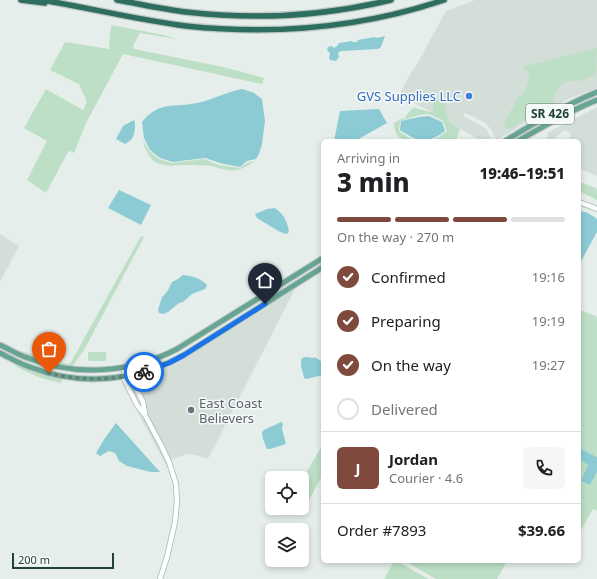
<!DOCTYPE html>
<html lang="en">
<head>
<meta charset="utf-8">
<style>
  body { margin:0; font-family:"Noto Sans",sans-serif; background:#f6f6f6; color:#202124; height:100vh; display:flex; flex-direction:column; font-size:15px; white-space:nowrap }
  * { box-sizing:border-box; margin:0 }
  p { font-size:13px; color:#757577 }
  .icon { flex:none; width:22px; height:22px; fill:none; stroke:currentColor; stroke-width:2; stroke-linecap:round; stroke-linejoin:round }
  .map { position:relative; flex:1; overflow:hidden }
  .details { position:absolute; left:321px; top:139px; width:260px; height:424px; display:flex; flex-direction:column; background:#fff; border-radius:6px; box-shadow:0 2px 6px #0003 }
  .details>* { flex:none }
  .tools { position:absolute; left:265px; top:471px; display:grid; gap:8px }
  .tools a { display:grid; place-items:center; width:44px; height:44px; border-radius:6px; background:#fff; box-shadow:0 2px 6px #0003; font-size:20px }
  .scale { position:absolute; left:12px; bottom:10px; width:102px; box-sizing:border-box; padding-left:4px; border:2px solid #234138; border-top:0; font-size:11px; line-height:14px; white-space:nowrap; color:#234138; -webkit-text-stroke:3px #f5faf8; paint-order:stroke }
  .pin { position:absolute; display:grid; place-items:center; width:34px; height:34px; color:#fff; margin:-41px -17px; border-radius:50% 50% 50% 0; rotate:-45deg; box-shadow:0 0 4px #0007 }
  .pin .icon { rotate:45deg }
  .courier { position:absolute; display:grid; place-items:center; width:40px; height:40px; margin:-20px; border:3px solid #1a73e8; border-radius:50%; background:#fff; color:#222; box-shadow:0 1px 5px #0007 }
  .head em { font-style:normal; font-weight:800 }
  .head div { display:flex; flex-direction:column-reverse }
  .head { display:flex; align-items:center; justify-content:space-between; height:68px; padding:0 16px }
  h1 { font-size:26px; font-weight:800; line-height:30px }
  .bar { display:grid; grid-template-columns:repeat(4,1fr); gap:6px 4px; align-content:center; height:48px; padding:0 16px }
  .bar i { height:5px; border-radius:3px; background:#e0e0e0 }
  .bar .current { background:#7f4a3d }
  .bar p { grid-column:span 4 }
  .line { display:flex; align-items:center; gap:10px; padding:0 16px; border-top:1px solid #e0e0e0 }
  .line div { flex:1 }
  .round { display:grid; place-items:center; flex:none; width:42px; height:42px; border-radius:6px; background:#f6f6f6 }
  ol { padding:0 16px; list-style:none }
  li { display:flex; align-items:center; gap:12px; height:44px }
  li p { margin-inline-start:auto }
  li .icon { padding:4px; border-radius:50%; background:#7f4a3d; color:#fff; stroke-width:4 }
  li:last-child { color:#757577 }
  li i { width:22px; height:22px; border:2px solid #e0e0e0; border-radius:50% }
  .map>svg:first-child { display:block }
  .built { fill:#d3ded8 }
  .green { fill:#bddfc5 }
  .water { fill:#8ccbd4 }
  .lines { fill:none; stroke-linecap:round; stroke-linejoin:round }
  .secondary-casing { stroke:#a3bab1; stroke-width:6 }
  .primary-casing { stroke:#c1cac7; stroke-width:7 }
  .highway-casing { stroke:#c1cac7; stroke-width:8 }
  .secondary { stroke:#fff; stroke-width:4.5 }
  .primary { stroke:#68a493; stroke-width:5 }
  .highway { stroke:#2e6e5e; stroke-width:5.5 }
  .done { stroke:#677e76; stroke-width:4; stroke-dasharray:0 7.2 }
  .route { stroke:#1a73e8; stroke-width:5 }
  .shop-dot { fill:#3f7fe0; stroke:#f5faf8; stroke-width:1.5 }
  .worship-dot { fill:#6b7280; stroke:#f5faf8; stroke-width:1.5 }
  .labels { text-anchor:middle; stroke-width:3; stroke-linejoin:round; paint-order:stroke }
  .shield { fill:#f5faf8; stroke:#627872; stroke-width:1 }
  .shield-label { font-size:12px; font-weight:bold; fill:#234138 }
  .shop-label { font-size:13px; fill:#366cbe; stroke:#f5faf8; text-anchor:end }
  .worship-label { font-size:13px; fill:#5b616d; stroke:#f5faf8; text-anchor:start }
</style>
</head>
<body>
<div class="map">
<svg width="597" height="579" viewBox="0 0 597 579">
  <rect width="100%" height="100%" fill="#e5eeea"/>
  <path class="built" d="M475 0H597V88L571 98 540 114 497 140 489 127 484 122 465 113 463 116 482 126 486 129 493 141H481L454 125 450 121 445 107 433 113 431 112 399 95 412 71 415 68 446 11Z
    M597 107V176L579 168V141H569L571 135 569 132 565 130 557 136 555 141H546L548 135 547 133Z
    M0 234 19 246 0 282Z
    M295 289 209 457 207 459 200 456 188 454 170 460 147 414 132 377 146 373 229 329 273 301Z
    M124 382 144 416 158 443 169 467H167L122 383Z"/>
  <path class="green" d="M111 25 164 35 176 39 140 33 133 46 134 49 223 67 264 78 262 84 123 54 86 123 74 153 70 151 68 152 46 193 27 180 47 141 24 128 46 89 83 110 87 102 79 84 50 70 65 42 109 49Z
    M597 48 596 74 580 81H565L555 92 553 104 522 121 511 129 506 128 504 122 518 98 525 91 530 76 523 67Z
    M439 100C447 104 446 113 449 120 452 124 456 126 460 129L456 141H428L439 137 447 131 443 121 429 114 419 115 400 121 399 131 408 137 417 141C402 141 395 139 394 123L401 119 405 118C406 113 411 112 413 108 420 108 426 112 433 112V104L435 101Z
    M143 140 149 151 159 159 172 163 204 159 219 165 240 168 247 163 255 161C249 165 243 169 236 170 228 172 220 168 212 166 204 165 195 165 187 165 177 165 164 168 154 161 149 158 144 147 143 140Z
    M579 181 597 189V200L579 191Z
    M141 236 144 237 84 350 72 367 52 364 19 352 20 351 68 364H70Z
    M579 309 597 317V457L579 448Z
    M89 352H105L106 353V360L105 361H89L88 360V354Z
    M17 364 38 372 64 378 60 383 38 377 15 366Z
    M323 444V474L305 508 302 506V480Z
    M579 459 589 465 581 481 590 485 597 472V511L593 509 579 534Z
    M394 561H397L428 579H384Z
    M405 561H507L497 579H436Z"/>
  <path class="water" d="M385 36 381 47 378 49 341 51 338 53 339 57 336 61 330 60 329 58 330 53 327 50 328 47 332 46 334 48 337 46 339 43 352 41 353 42H357L358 40 374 37 377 38Z
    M242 89 254 93 262 99 265 121 262 144 259 154 256 159 247 161 240 167 220 163 205 158 173 162 160 158 150 150 144 138 142 122C160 100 175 108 197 103 212 100 226 92 242 89Z
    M379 109 387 123 355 141H334L340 111Z
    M429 116 442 122 445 131C426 145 418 142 400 130L401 121 419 117Z
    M134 120C136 124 135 136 131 140 129 141 127 143 125 144L116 139 123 126Z
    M119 190 151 205 141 225 108 208Z
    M275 208C285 216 286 219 289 231L287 234 280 232 257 218 255 214 267 209Z
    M579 211C585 211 592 215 597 219V232L579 265Z
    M183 275C193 276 200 278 207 285L205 289 192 294 183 302 179 303 168 312 163 314 159 313 158 310 162 297 167 292 172 282 178 279Z
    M306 357 313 358 314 357 318 359 323 363V375L306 379 304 378C303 371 299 365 302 358Z
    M281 422 283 424 282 429 286 444 270 449H267L263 439 262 432 264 430Z
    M116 423 160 472H151L127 466 119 461 115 453 109 451 100 456 96 453 105 438Z
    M579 448 597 457V472L590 485 581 481 588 465 579 459Z"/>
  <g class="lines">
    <defs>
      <path id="secondary" d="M579 202 597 209
        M125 367 123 377 137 405 145 415 161 445 169 462 176 484 177 501 175 522 167 557 160 579
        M125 367 143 402 145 413"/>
      <path id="primary" d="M505 141C536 122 563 106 597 92
        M518 141C544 126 569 111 597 100
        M0 345C9 349 18 355 28 358 76 377 131 373 177 349L323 258
        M0 353C10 358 20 364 30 367 81 387 137 381 184 355L323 267"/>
      <path id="highway" d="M21 0 45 3
        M42 0C90 8 138 20 186 26 272 35 361 28 444 0
        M117 0C140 4 162 9 186 12 254 20 324 16 391 0"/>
    </defs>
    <use href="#secondary" class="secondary-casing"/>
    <use href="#primary" class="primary-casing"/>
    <use href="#highway" class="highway-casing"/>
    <use href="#secondary" class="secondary"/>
    <use href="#primary" class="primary"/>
    <use href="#highway" class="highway"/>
  </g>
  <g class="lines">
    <path class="done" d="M49 373C80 381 113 381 144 372"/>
    <path class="route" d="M144 372 169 363 184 355 265 304"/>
  </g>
  <circle class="shop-dot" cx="469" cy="96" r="4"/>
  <circle class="worship-dot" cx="191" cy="410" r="4"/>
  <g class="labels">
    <rect class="shield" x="526" y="104" width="48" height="20" rx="3"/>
    <g class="shield-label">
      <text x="550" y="118">SR 426</text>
    </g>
    <g class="shop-label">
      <text x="461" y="101">GVS Supplies LLC</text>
    </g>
    <g class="worship-label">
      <text x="199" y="408">East Coast<tspan x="199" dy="15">Believers</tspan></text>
    </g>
  </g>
</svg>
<div class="tools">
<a><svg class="icon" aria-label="locate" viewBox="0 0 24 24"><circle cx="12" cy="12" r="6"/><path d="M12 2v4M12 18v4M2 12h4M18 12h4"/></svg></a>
<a><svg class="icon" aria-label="layers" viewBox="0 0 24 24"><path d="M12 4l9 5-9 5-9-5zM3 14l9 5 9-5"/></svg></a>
</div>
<div class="scale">200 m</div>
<div class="pin" style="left:49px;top:373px;background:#ea580c"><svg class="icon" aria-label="bag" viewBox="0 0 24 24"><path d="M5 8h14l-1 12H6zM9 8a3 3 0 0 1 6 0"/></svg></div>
<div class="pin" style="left:265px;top:304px;background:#1f2937"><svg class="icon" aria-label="home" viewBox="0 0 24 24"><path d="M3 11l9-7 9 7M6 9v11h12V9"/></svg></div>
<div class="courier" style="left:144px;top:372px"><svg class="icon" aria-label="bike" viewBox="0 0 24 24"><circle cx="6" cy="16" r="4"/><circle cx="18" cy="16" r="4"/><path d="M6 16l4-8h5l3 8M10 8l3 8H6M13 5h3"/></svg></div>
<section class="details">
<div class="head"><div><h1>3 min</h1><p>Arriving in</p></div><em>19:46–19:51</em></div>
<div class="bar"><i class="current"></i><i class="current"></i><i class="current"></i><i></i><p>On the way · 270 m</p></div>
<ol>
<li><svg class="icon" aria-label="check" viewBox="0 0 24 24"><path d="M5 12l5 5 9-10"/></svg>Confirmed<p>19:16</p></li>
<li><svg class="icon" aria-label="check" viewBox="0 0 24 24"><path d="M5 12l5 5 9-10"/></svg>Preparing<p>19:19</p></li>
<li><svg class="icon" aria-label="check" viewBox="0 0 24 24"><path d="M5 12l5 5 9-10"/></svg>On the way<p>19:27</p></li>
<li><i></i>Delivered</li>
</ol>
<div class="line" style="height:72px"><b class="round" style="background:#7f4a3d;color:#fff">J</b><div><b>Jordan</b><p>Courier · 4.6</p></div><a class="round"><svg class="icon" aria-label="phone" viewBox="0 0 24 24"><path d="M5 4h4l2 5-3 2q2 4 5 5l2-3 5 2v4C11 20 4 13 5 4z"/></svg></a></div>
<div class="line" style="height:52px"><div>Order #7893</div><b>$39.66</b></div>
</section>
</div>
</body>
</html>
